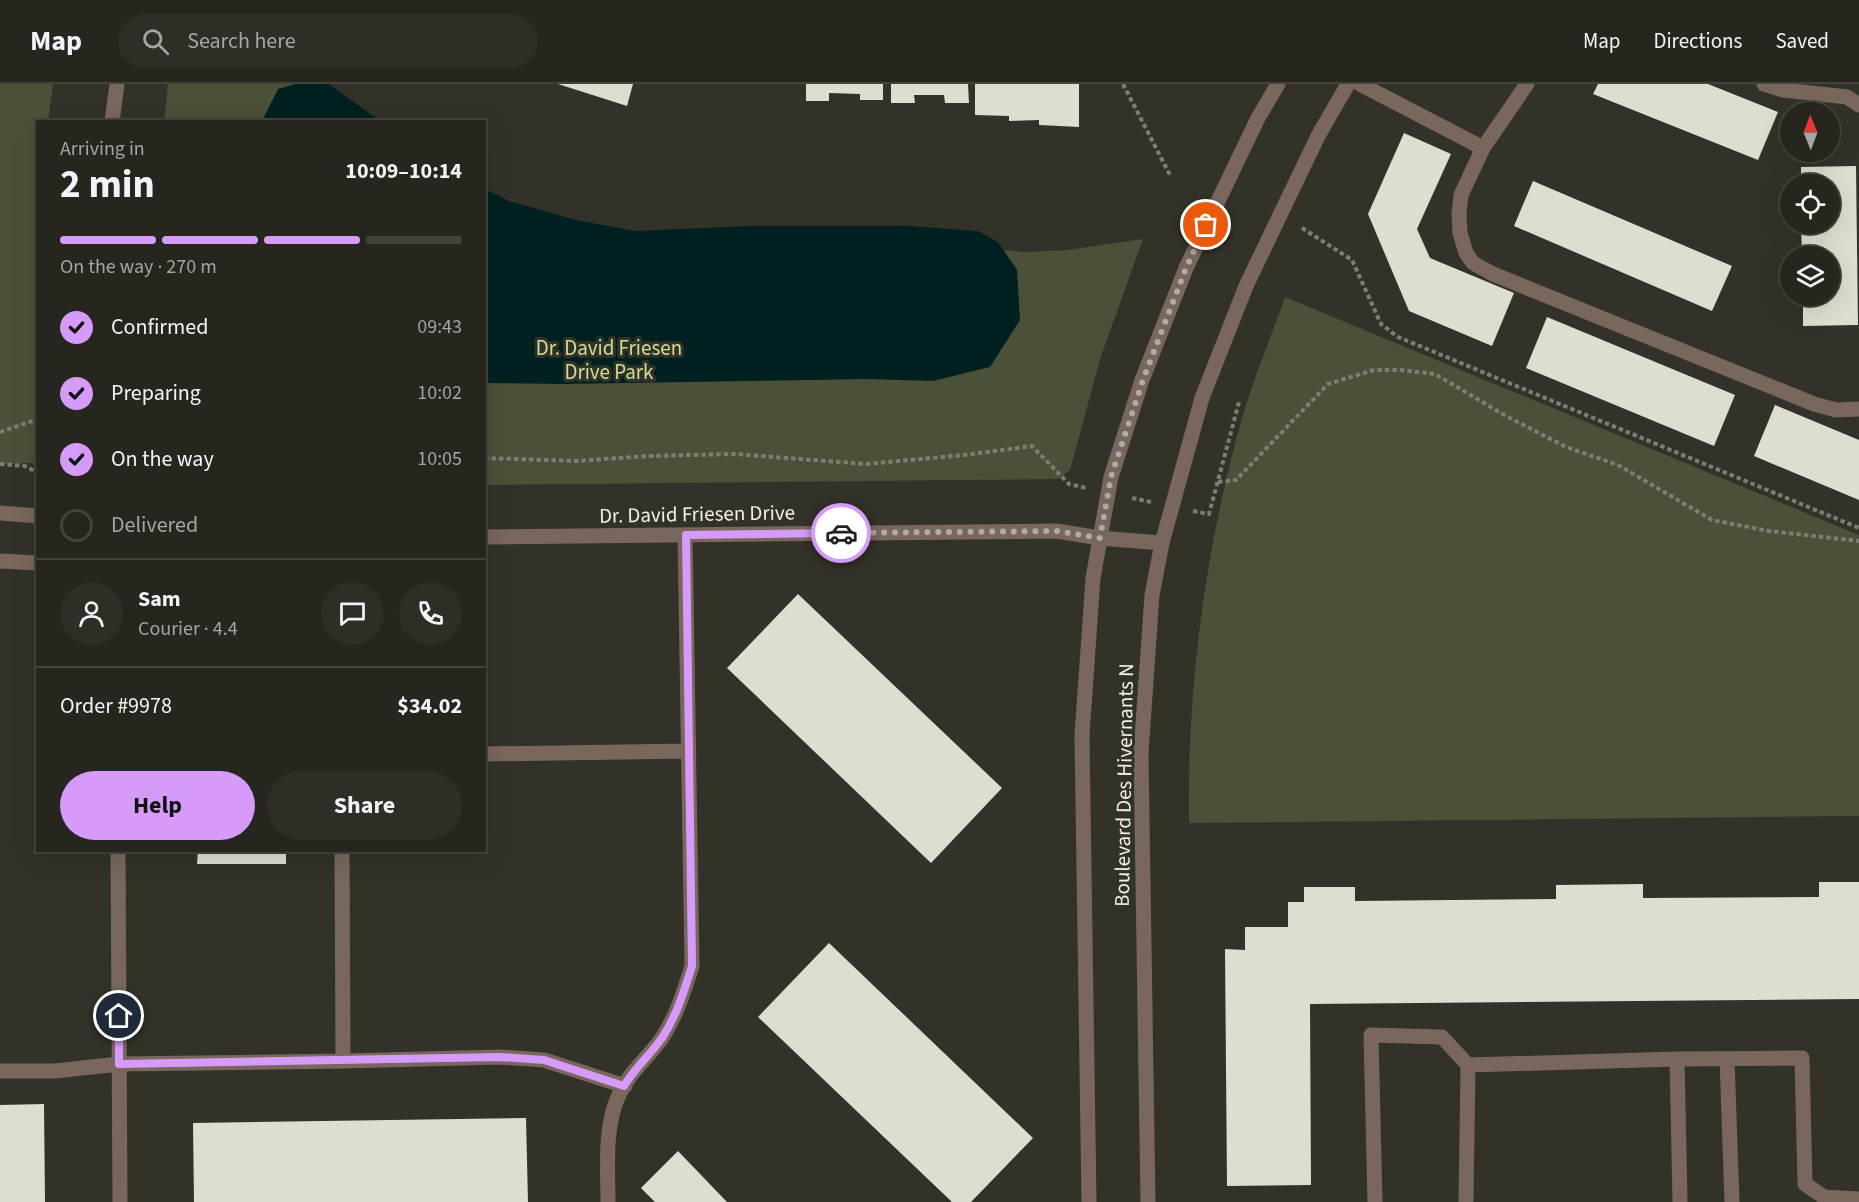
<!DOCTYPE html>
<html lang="en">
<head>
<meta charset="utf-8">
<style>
  body { margin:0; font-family:"Source Sans 3",sans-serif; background:#2e2e27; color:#f1f3f6; height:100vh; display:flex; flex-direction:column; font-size:22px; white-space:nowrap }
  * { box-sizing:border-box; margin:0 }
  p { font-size:20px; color:#a4a5a4 }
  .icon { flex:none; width:33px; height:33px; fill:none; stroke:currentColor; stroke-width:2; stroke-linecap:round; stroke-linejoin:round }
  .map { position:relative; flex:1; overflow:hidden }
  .drawer { position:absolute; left:36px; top:36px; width:450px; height:732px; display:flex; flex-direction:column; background:#26261e; border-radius:0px; box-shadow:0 6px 24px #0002,0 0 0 2px #42433c }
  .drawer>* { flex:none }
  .needle { width:39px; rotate:359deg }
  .fabs { position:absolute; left:1780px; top:18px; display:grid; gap:12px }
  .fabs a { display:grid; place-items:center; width:60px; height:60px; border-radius:50%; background:#26261e; box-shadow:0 6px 24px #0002,0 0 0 2px #42433c; font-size:30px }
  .pin { position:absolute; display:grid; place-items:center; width:51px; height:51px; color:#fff; margin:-26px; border:3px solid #fff; border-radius:50%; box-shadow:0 2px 6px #0007 }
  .courier { position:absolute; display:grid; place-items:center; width:60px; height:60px; margin:-30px; border:4px solid #d69bf9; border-radius:50%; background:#fff; color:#222; box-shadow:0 2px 8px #0007 }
  .head em { font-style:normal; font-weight:700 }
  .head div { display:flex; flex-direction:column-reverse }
  .head { display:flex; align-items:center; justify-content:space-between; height:102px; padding:0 24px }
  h1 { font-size:39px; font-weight:700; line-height:45px }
  .bar { display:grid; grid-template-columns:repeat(4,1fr); gap:9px 6px; align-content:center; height:72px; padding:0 24px }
  .bar i { height:8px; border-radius:4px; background:#42433c }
  .bar .active { background:#d69bf9 }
  .bar p { grid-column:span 4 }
  .line { display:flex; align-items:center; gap:15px; padding:0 24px; border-top:2px solid #42433c }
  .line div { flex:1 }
  .round { display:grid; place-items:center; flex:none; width:63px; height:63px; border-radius:32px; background:#2e2e27 }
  ol { padding:0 24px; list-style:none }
  li { display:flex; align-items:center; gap:18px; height:66px }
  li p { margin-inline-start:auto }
  li .icon { padding:6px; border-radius:50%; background:#d69bf9; color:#111; stroke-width:4 }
  li:last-child { color:#a4a5a4 }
  li i { width:33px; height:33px; border:3px solid #42433c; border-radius:50% }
  .button { display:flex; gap:12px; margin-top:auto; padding:12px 24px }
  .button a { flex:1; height:69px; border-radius:36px; background:#d69bf9; color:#111; font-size:24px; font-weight:700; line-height:69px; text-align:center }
  .button a+a { background:#2e2e27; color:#f1f3f6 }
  header { display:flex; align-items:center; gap:36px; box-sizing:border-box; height:84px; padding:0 30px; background:#26261e; border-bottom:2px solid #42433c }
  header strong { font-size:28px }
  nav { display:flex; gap:33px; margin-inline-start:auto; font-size:21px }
  .search { width:420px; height:54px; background:#2e2e27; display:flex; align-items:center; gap:15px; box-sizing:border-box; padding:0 21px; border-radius:33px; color:#a4a5a4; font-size:22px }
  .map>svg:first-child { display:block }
  .green { fill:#4b5039 }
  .water { fill:#012121 }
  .building { fill:#dfdcd0 }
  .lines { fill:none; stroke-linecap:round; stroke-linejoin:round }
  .path { stroke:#7e7d75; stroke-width:4; stroke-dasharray:4.5 3; stroke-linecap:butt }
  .service { stroke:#79665d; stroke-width:15 }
  .minor { stroke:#79665d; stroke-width:15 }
  .tertiary { stroke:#79665d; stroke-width:15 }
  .done { stroke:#aeada5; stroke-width:6; stroke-dasharray:0 10.8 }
  .route { stroke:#d69bf9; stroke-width:8 }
  .labels { text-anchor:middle; stroke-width:6; stroke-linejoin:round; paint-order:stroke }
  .park-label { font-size:21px; fill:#cede98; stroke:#333228 }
  .street-label { font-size:21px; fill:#f0efe9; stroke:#333228 }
</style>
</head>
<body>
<header>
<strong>Map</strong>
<div class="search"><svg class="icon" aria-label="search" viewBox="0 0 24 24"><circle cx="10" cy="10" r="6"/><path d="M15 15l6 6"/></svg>Search here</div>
<nav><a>Map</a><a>Directions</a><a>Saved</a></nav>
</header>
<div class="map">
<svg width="1859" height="1118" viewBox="0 0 1859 1118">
  <rect width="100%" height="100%" fill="#333228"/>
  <path class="green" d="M0 0H53L48 37 38 38 37 379 0 380Z
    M168 0H313L363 38H164Z
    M484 116 612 152 975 164 1026 168 1067 166 1143 155 1101 272 1070 386 1058 395 485 401Z
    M1285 213 1859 451V732L1189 739C1187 602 1205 466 1242 334 1254 293 1271 253 1285 213Z"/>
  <path class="water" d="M295 0H329L380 37H262L278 5Z
    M485 105 509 117 576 136 635 147 749 142H909L978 147 998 158 1017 186 1020 236 990 283 933 297 869 295 563 300 485 299Z"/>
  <path class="building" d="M558 0H633L627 22Z
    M806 0H883V16H860V10L829 9V17H806Z
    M891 0H968L969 19H945L944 11H914L915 19H891Z
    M975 0H1079V43L1039 41V36L1009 37V32L975 31Z
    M1598 0H1708L1778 28 1758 76 1593 10Z
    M1404 49 1451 70 1417 145 1430 174 1514 209 1492 262 1409 227 1368 130Z
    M1856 82 1858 241 1803 242V212H1830V172H1802L1801 140H1830V100H1801V83Z
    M1533 97 1732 182 1712 227 1514 142Z
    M1547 233 1735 311 1714 362 1526 284Z
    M1775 321 1859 356V416L1754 372Z
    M798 510 1002 704 931 779 727 584Z
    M198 766H286V780H197Z
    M1819 798H1859V915L1310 920 1311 1101 1227 1102 1225 865 1245 866V843H1288V818H1304V803H1355V817L1556 815V801L1643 800V814L1819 813Z
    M829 859 1033 1054 971 1118H952L758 933Z
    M44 1020 45 1118H0V1021Z
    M526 1034 528 1118H194L193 1039Z
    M678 1067 727 1118H655L641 1104Z"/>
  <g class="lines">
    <path class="path" d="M1123 0 1171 93
      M1302 144 1352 176 1381 240 1398 253 1859 444
      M0 348 38 335
      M484 374 577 377 648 372 735 370 866 380 964 371 1032 362 1069 400 1086 404
      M0 380 25 382 38 389
      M1218 398 1236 396 1328 300 1374 286H1401L1435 290 1506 332 1566 363 1618 381 1712 436 1769 447 1859 457
      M1132 414 1151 418
      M1193 427 1209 430 1239 318"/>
    <path class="service" d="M1360 0 1483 64
      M1527 0 1483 64 1461 111 1459 130 1460 149 1466 169 1473 179 1493 190 1814 320 1836 326 1859 325
      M1764 0 1783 6 1847 13 1859 21
      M0 429 38 432
      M0 477 38 479
      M484 670 688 667
      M1677 975 1802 974 1805 1100 1824 1113 1859 1115
      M1727 975 1732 1118
      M343 977 500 973 544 976 625 1002
      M1468 981 1677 975 1680 1118
      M0 987H55L119 980 343 977 342 766
      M608 1118C608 1084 604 1045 618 1013 628 989 648 974 662 954 677 931 684 907 692 882L685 451
      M1375 1118 1371 951 1442 953 1468 981 1466 1118"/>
    <path class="minor" d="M112 38 117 0
      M484 453 1057 447 1099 454 1162 459
      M118 766 120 1118"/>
    <path class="tertiary" d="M1089 1118 1082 651 1093 494 1111 393 1142 296 1186 184 1258 34 1278 0
      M1148 1118 1141 669 1152 511 1162 459 1202 314 1246 202 1318 52 1348 0"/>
  </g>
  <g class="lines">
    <path class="done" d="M841 449 1057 447 1100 454 1111 393 1143 296 1186 184 1206 141"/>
    <path class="route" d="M119 932V980L500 973 544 976 624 1002C635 984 650 971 662 954 677 931 684 907 692 882L686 451 841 449"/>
  </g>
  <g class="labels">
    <g class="park-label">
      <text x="609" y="271">Dr. David Friesen<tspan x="609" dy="24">Drive Park</tspan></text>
    </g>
    <g class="street-label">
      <text transform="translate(697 430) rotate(-1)" y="7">Dr. David Friesen Drive</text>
      <text transform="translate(1124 701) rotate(-89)" y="7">Boulevard Des Hivernants N</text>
    </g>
  </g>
</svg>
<div class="fabs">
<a><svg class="needle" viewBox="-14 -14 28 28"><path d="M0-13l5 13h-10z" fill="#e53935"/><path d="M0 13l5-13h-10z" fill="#a4a5a4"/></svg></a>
<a><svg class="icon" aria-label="locate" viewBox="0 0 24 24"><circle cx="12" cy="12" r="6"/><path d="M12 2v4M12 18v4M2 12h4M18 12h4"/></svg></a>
<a><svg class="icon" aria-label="layers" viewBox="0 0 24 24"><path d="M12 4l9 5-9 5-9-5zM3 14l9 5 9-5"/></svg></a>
</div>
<div class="pin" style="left:1206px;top:141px;background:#ea580c"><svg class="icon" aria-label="bag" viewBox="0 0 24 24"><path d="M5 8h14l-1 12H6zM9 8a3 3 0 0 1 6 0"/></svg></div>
<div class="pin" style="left:119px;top:932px;background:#1f2937"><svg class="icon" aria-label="home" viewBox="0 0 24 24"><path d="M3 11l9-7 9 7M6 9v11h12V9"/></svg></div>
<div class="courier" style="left:841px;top:449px"><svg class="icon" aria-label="car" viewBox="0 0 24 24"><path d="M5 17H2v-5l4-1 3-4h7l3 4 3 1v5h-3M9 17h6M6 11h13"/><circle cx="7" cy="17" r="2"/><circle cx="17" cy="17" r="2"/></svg></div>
<section class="drawer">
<div class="head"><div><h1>2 min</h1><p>Arriving in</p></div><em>10:09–10:14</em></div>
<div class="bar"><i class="active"></i><i class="active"></i><i class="active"></i><i></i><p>On the way · 270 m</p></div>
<ol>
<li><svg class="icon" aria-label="check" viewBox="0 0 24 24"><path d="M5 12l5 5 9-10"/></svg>Confirmed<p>09:43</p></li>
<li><svg class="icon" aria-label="check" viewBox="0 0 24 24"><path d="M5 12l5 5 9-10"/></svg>Preparing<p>10:02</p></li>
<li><svg class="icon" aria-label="check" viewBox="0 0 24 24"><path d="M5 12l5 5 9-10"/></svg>On the way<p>10:05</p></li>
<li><i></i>Delivered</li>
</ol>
<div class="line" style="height:108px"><a class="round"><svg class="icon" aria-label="person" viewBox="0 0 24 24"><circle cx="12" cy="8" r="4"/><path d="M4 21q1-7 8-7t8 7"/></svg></a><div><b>Sam</b><p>Courier · 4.4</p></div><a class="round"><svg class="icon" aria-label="chat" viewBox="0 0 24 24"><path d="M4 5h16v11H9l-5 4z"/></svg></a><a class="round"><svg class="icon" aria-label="phone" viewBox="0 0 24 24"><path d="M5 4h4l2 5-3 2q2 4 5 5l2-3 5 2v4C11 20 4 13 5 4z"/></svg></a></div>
<div class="line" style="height:78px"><div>Order #9978</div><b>$34.02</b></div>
<div class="button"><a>Help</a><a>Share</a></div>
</section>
</div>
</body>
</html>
